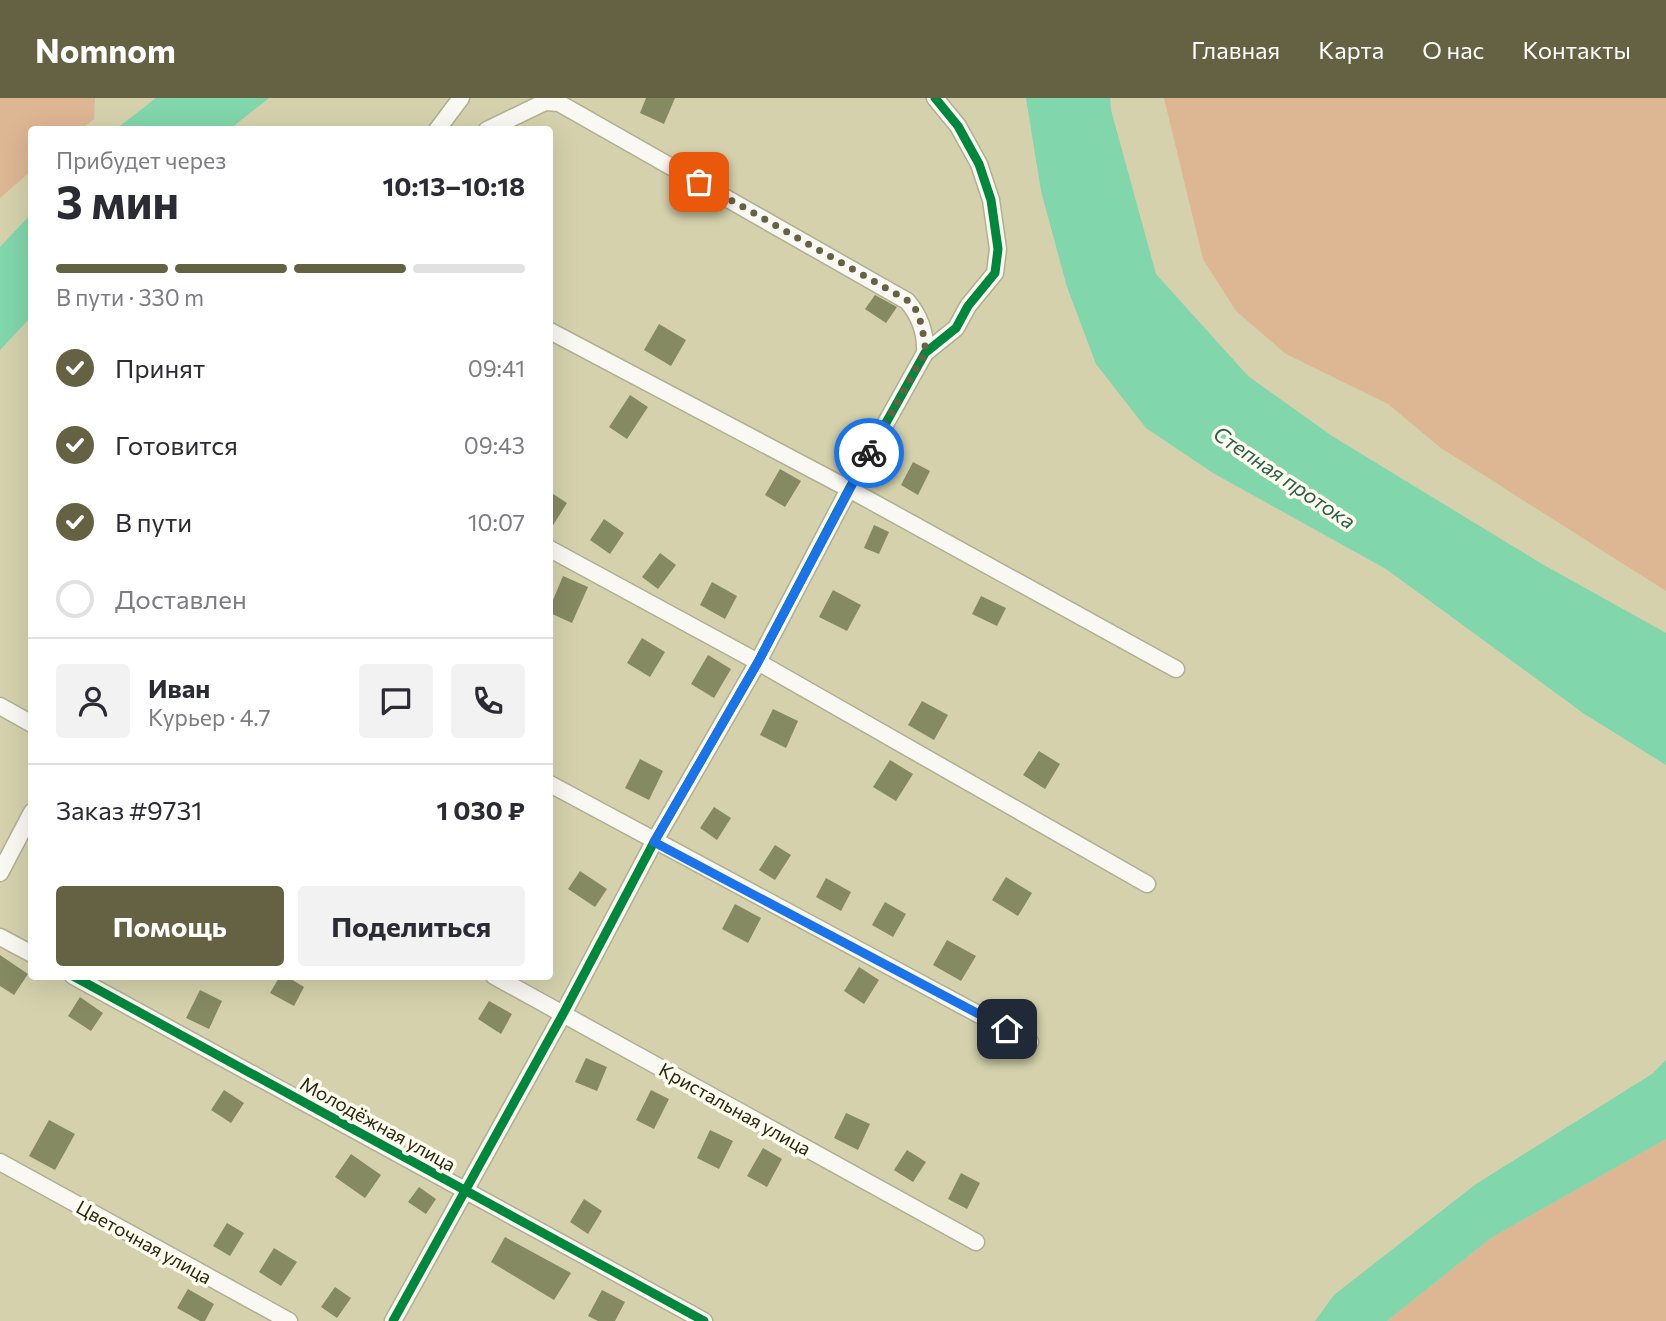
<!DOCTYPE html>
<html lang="ru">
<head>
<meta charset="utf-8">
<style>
  body { margin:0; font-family:Commissioner,sans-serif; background:#f2f2f3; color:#2b2b33; height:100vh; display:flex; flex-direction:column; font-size:26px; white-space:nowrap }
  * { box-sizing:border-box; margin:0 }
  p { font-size:23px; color:#7c7c81 }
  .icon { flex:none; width:38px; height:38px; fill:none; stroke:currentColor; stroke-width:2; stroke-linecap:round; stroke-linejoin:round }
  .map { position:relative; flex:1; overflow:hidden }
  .sheet { position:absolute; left:28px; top:28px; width:525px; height:854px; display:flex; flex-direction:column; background:#fff; border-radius:7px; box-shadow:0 7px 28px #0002 }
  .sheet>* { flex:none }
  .pin { position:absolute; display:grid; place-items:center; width:60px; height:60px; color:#fff; margin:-30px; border-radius:14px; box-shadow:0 4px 10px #0006 }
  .courier { position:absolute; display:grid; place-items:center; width:70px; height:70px; margin:-35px; border:5px solid #1a73e8; border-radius:50%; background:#fff; color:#222; box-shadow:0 2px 9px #0007 }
  .headline em { font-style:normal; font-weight:700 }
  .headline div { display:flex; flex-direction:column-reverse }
  .headline { display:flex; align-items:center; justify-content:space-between; height:119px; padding:0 28px }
  h1 { font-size:46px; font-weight:700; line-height:52px }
  .bar { display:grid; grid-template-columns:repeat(4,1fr); gap:10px 7px; align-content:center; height:84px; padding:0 28px }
  .bar i { height:9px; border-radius:5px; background:#e1e1e2 }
  .bar .current { background:#656244 }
  .bar p { grid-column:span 4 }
  .line { display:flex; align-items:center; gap:18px; padding:0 28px; border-top:2px solid #e1e1e2 }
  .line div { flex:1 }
  .round { display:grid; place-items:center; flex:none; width:74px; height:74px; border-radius:7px; background:#f2f2f3 }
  ol { padding:0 28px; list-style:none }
  li { display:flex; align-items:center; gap:21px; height:77px }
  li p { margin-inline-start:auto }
  li .icon { padding:7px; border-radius:50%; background:#656244; color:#fff; stroke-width:4 }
  li:last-child { color:#7c7c81 }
  li i { width:38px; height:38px; border:4px solid #e1e1e2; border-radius:50% }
  .primary-button { display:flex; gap:14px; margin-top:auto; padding:14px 28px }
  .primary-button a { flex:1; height:80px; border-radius:7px; background:#656244; color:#fff; font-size:28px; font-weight:700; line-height:80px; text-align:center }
  .primary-button a+a { background:#f2f2f3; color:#2b2b33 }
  header { display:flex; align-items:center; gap:42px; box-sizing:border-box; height:98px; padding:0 35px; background:#656244; color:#fff }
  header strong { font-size:33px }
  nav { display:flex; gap:38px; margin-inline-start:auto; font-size:24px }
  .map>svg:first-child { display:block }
  .green { fill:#ddb693 }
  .water { fill:#81d6ab }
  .building { fill:#858a63 }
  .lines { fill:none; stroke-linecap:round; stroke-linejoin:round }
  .street-casing { stroke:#b1af92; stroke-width:19 }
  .street { stroke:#f9f8f3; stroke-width:16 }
  .cycleway-casing { stroke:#fffef1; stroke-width:13 }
  .cycleway { stroke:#00873e; stroke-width:9 }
  .done { stroke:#656244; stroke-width:7; stroke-dasharray:0 12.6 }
  .route { stroke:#1a73e8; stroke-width:9 }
  .labels { text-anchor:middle; stroke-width:7; stroke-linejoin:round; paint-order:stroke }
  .street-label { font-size:19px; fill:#29270c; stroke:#fffef1 }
  .water-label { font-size:21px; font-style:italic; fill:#2d5f4b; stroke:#fffef1 }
</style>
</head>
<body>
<header>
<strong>Nomnom</strong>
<nav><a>Главная</a><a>Карта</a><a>О нас</a><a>Контакты</a></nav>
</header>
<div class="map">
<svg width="1666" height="1223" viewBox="0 0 1666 1223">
  <rect width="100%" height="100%" fill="#d4d1ac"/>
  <path class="green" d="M0 0H95L94 21 82 31 32 32 31 73 0 100Z
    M1164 0H1666V493L1441 350 1388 306 1286 256 1236 213 1203 161Z
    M1666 1041V1223H1387L1491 1140Z"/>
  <path class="water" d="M156 0H269L230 31H116Z
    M1026 0H1110L1111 12 1156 176 1248 278 1332 338 1542 466 1666 535V667L1583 615 1386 471 1213 375 1146 330 1096 266 1067 189 1041 93Z
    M31 116V219L0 252V149Z
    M1666 962V1041L1491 1140 1387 1223H1315L1334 1197 1476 1086 1652 976Z"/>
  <path class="building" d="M646 0H675L664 26 640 15Z
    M875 197 897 209 886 225 865 211Z
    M659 226 686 242 671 268 644 252Z
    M630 297 648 309 627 341 609 329Z
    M913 364 930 373 918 397 901 387Z
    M780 371 801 383 785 409 765 397Z
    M550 394 567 405 550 432Z
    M604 421 624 435 610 456 590 442Z
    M874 427 889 434 879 456 864 450Z
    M660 455 676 467 658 491 642 479Z
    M563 478 588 489 572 525 550 515V509Z
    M712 484 737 498 725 521 700 507Z
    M833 492 861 507 847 533 819 519Z
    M981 498 1006 510 997 528 972 516Z
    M642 540 665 554 650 579 627 565Z
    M708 557 731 571 714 600 691 586Z
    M922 603 948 617 934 642 908 627Z
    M773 611 798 623 786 650 760 637Z
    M1039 653 1060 666 1045 691 1023 677Z
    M640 661 663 673 649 702 625 690Z
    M890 662 913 676 896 703 873 689Z
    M714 709 731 720 717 742 700 730Z
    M775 747 791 757 775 782 759 772Z
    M580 773 607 791 595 809 568 791Z
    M1006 779 1032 795 1018 818 992 802Z
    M826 780 851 794 841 813 816 799Z
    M885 804 906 816 893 839 872 827Z
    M735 806 761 820 748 845 722 831Z
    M947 842 976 858 961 883 933 867Z
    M0 857 28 876 14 897 0 888Z
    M859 869 879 882 864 906 844 893Z
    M280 878H286L304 889 294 908 270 895Z
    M200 892 222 903 209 931 186 920Z
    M80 899 103 915 91 933 68 918Z
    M489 903 512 916 501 936 478 921Z
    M586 960 607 969 597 993 575 984Z
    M224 992 244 1005 231 1025 211 1012Z
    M651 992 669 1001 654 1031 636 1022Z
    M846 1015 870 1026 858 1052 834 1040Z
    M49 1022 75 1036 55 1072 29 1058Z
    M710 1032 733 1043 719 1071 697 1060Z
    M763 1050 782 1061 767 1089 747 1078Z
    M907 1052 926 1064 913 1084 894 1072Z
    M351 1056 381 1077 365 1100 335 1079Z
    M961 1075 980 1085 967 1111 948 1101Z
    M419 1089 436 1101 426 1116 408 1104Z
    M584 1101 602 1113 588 1136 570 1124Z
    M227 1125 244 1135 230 1158 213 1148Z
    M505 1139 571 1175 554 1202 491 1164Z
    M274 1150 297 1164 281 1188 259 1174Z
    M335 1189 351 1200 337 1220 321 1209Z
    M188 1191 214 1206 205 1223H200L177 1210Z
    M602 1192 625 1204 615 1223H598L588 1218Z"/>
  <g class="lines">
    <defs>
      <path id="street" d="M437 32 461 0
        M487 32 545 4 559 5 907 203C920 218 926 235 925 255
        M550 233 849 391 1176 571
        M550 451 758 564 1147 786
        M0 608 32 626
        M550 686 1030 944
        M0 775 32 714
        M0 839 32 856
        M73 878 704 1223
        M494 878 976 1144
        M0 1064 289 1223
        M393 1223 563 916 654 744 758 564 849 391 925 255 956 230 968 208 995 175 998 151 991 102 979 66 958 28 935 0"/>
    </defs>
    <use href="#street" class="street-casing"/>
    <use href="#street" class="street"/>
    <defs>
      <path id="cycleway" d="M73 878 704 1223
        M393 1223 563 916 654 744 758 564 849 391 925 255 956 230 968 208 995 175 998 151 991 102 979 66 958 28 935 0"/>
    </defs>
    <use href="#cycleway" class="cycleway-casing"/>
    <use href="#cycleway" class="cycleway"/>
  </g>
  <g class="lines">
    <path class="done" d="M699 84 907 202 916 212 921 225 925 245V255L869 355"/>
    <path class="route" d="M869 355 758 564 654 744 1007 931"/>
  </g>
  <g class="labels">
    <g class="street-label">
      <text transform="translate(735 1011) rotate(29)" y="7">Кристальная улица</text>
      <text transform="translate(378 1026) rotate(29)" y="7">Молодёжная улица</text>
      <text transform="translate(144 1144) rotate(29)" y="7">Цветочная улица</text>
    </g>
    <g class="water-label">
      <text transform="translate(1284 380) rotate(34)" y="7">Степная протока</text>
    </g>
  </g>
</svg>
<div class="pin" style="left:699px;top:84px;background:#ea580c"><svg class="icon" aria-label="bag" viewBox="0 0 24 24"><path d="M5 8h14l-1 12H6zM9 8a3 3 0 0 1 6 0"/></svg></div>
<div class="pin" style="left:1007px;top:931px;background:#1f2937"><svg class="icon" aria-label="home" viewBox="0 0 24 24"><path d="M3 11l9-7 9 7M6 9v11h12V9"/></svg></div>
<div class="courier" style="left:869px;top:355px"><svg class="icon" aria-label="bike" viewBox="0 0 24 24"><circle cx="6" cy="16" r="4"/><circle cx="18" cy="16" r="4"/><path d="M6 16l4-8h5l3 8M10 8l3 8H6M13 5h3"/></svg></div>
<section class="sheet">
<div class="headline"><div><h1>3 мин</h1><p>Прибудет через</p></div><em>10:13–10:18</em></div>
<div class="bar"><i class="current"></i><i class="current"></i><i class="current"></i><i></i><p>В пути · 330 m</p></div>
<ol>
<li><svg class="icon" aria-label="check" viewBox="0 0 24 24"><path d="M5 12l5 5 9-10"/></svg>Принят<p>09:41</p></li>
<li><svg class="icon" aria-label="check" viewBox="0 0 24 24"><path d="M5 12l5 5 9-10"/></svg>Готовится<p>09:43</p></li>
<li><svg class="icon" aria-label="check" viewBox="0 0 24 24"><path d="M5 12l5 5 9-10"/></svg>В пути<p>10:07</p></li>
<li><i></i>Доставлен</li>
</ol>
<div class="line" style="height:126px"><a class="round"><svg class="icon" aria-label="person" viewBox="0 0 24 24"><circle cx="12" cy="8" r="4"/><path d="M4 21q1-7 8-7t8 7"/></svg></a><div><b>Иван</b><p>Курьер · 4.7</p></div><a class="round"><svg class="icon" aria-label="chat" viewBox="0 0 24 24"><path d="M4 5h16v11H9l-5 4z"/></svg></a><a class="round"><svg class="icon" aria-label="phone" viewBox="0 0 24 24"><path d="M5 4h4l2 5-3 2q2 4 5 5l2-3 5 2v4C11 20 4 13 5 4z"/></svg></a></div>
<div class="line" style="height:91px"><div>Заказ #9731</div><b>1 030 ₽</b></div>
<div class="primary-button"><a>Помощь</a><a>Поделиться</a></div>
</section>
</div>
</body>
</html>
